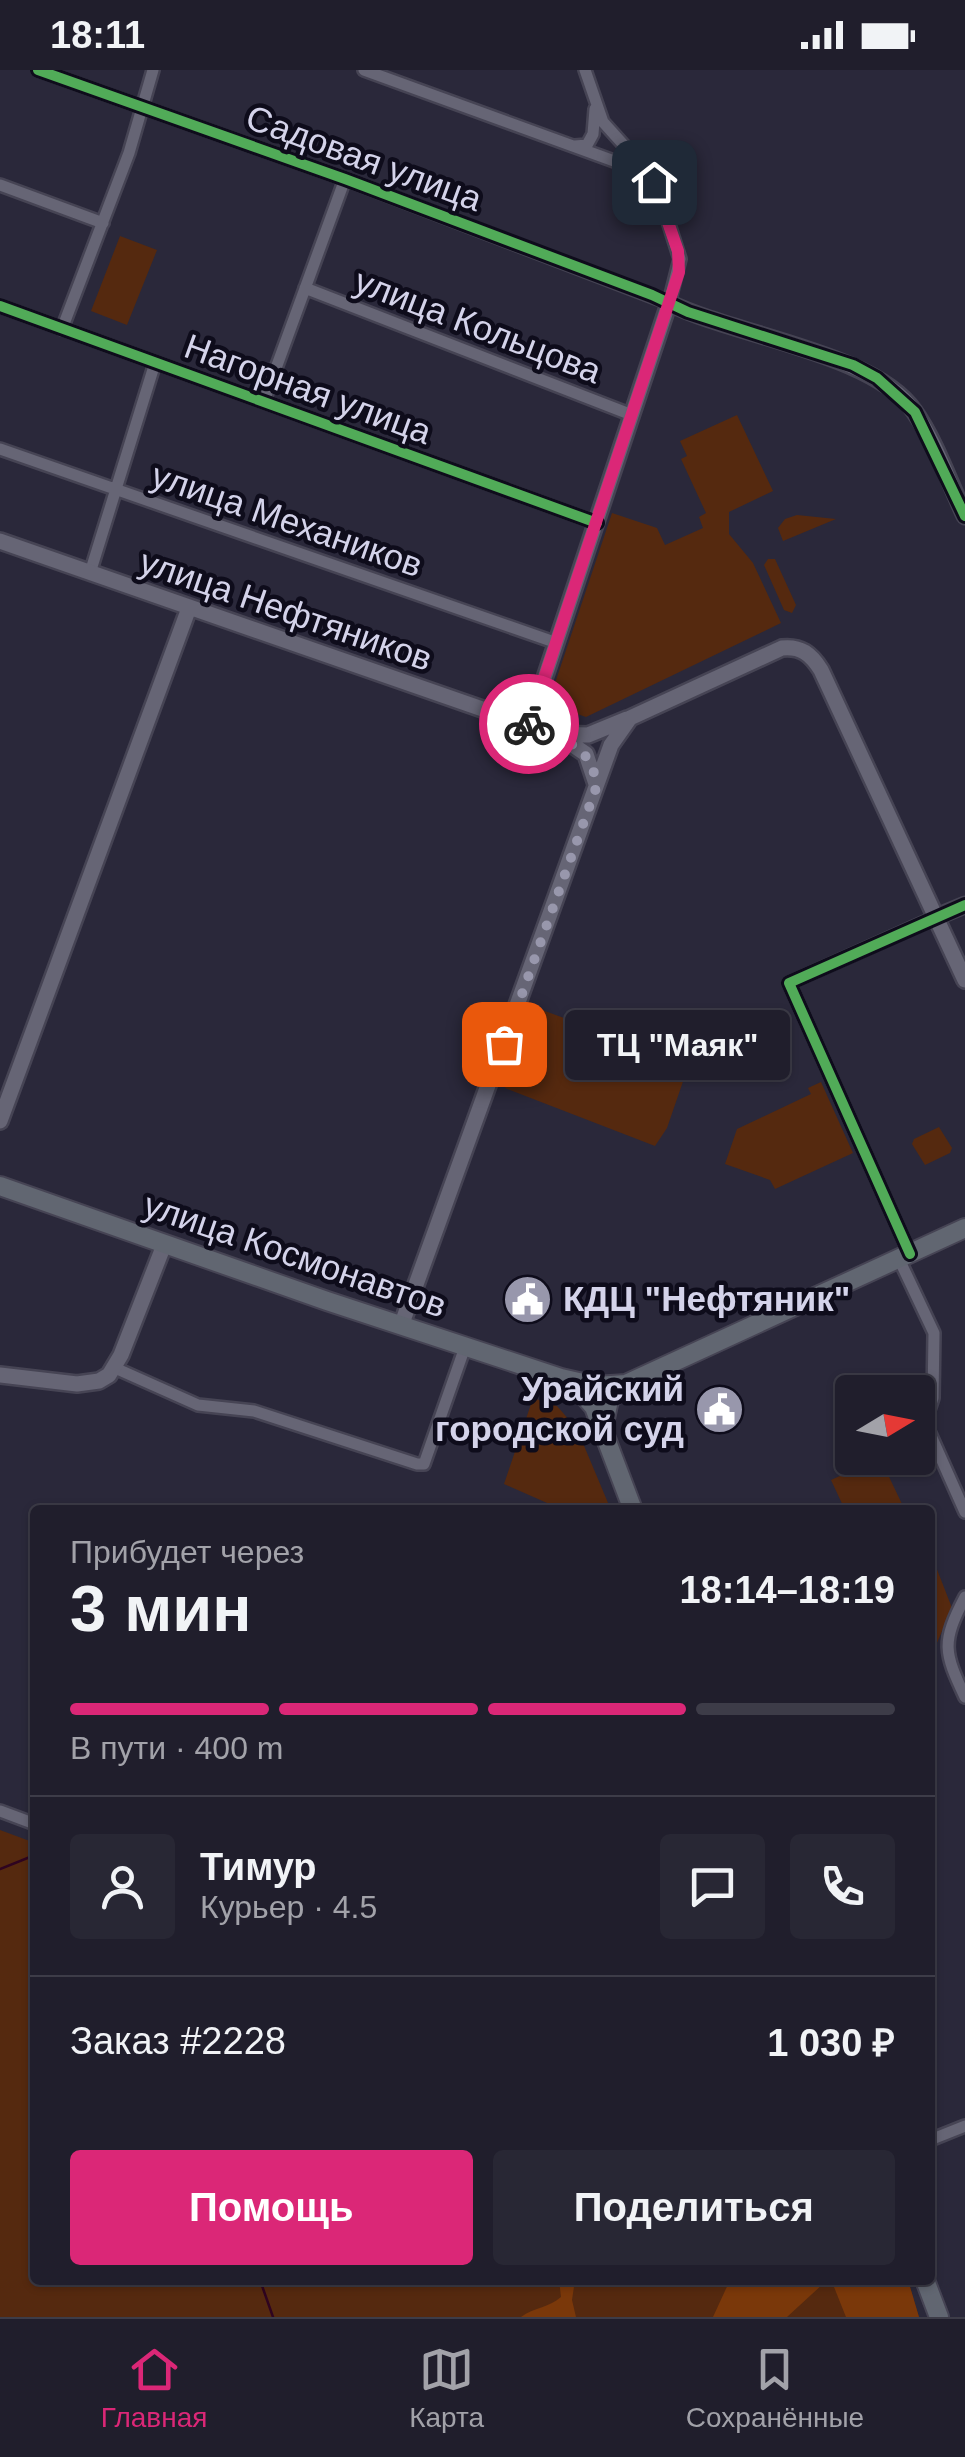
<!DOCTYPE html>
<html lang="ru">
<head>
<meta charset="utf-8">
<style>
  body { margin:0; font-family:Arial,sans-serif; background:#282734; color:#f1f3f6; height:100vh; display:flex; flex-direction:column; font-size:38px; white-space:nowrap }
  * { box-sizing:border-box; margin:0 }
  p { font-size:32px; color:#a2a2a9 }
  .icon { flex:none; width:55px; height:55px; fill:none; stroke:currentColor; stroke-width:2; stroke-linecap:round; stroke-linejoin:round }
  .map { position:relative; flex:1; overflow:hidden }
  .side { position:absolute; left:30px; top:1435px; width:905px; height:780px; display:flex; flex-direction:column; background:#201e2c; border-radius:10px; box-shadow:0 2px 8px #0004,0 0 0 2px #3d3c48 }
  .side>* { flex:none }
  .needle { width:65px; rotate:80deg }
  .buttons { position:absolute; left:835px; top:1305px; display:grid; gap:20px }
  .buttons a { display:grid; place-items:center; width:100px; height:100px; border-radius:10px; background:#201e2c; box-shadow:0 2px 8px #0004,0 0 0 2px #3d3c48; font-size:50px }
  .pin { position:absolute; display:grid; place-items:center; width:85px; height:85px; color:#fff; margin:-42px; border-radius:20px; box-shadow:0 5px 15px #0006 }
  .courier { position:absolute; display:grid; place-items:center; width:100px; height:100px; margin:-50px; border:8px solid #db2777; border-radius:50%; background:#fff; color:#222; box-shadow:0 2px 12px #0007 }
  .bubble { position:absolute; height:70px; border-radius:10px; background:#201e2c; box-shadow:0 2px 8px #0004,0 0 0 2px #3d3c48; font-size:32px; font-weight:800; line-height:70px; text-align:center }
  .headline em { font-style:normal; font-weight:800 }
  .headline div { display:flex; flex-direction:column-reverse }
  .headline { display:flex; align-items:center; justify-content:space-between; height:170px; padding:0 40px }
  h1 { font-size:65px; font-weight:800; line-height:75px }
  .bar { display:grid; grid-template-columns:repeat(4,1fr); gap:15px 10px; align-content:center; height:120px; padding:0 40px }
  .bar i { height:12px; border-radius:8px; background:#3d3c48 }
  .bar .on { background:#db2777 }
  .bar p { grid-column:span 4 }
  .line { display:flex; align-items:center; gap:25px; padding:0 40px; border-top:2px solid #3d3c48 }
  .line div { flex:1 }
  .round { display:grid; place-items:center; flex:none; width:105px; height:105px; border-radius:10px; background:#282734 }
  .action { display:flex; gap:20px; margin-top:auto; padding:20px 40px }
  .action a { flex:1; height:115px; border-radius:10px; background:#db2777; color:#fff; font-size:40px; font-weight:800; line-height:115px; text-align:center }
  .action a+a { background:#282734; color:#f1f3f6 }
  .status { display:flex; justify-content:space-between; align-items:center; height:70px; padding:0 50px; background:#201e2c; direction:ltr }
  .status svg { height:28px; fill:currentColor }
  .tab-bar { display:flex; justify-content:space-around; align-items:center; height:140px; border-top:2px solid #3d3c48; background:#201e2c; font-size:28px; color:#a2a2a9 }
  .tab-bar a { display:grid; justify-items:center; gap:5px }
  .tab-bar .on { color:#db2777 }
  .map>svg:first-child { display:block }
  .green { fill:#55290f }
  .forest { fill:#7a380a }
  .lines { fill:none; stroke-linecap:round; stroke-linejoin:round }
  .stream { stroke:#2f0420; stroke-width:2.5 }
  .minor-casing { stroke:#464454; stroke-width:16 }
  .tertiary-casing { stroke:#464454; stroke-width:19 }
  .secondary-casing { stroke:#464454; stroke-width:20 }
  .primary-casing { stroke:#464454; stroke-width:22 }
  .minor { stroke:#666575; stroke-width:11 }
  .tertiary { stroke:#666575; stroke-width:14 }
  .secondary { stroke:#666575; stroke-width:15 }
  .primary { stroke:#616671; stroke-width:18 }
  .cycleway-casing { stroke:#0e0c1b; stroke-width:16 }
  .cycleway { stroke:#51ab58; stroke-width:10 }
  .done { stroke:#9897ac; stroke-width:10; stroke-dasharray:0 18 }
  .route { stroke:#db2777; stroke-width:12 }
  .labels { text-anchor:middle; stroke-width:9; stroke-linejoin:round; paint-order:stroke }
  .street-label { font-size:35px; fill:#d4d3ea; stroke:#0e0c1b }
  .poi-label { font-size:35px; font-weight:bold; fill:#d4d3ea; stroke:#0e0c1b; text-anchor:start }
</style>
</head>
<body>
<div class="status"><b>18:11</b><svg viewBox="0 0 49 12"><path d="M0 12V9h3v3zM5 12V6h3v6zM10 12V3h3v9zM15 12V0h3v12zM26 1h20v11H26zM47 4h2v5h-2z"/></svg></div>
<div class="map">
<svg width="965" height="2247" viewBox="0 0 965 2247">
  <rect width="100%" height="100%" fill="#2a283a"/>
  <path class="green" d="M120 166 157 180 127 255 91 241Z
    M737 345 773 421 729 442V464L753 493 781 553 586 647 548 634 612 443 657 458 665 475 703 458 699 447 706 443 681 389 687 386 680 371Z
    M797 445 836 449 783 471 778 458 785 449Z
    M768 489H775L796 535 792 543 784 540 764 495Z
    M534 937 689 994 667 1058 655 1076 505 1018Z
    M821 1012 853 1083 775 1119 770 1110 725 1094 737 1059 811 1024 808 1018Z
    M939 1057 952 1078 950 1083 925 1095 912 1074 914 1069Z
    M533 1328 557 1336 577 1359 611 1440H563L504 1414Z
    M880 1388 902 1434 890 1440H845L831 1410Z
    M931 1484 952 1538 930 1589V1484Z
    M0 1760 35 1773V2210H908L919 2247H0Z"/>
  <path class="forest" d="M559 2210H575L572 2230 576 2247H521C534 2237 549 2238 561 2227Z
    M730 2210H908L919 2247H846L832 2212 824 2213 787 2247H713Z"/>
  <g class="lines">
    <path class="stream" d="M0 1799 35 1785
      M260 2210 273 2247"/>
    <defs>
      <path id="minor" d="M38 0 345 109 669 233 680 189 660 126 649 103 603 52 585 0
        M364 0 647 103
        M575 76 587 75 593 64 595 39
        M0 115 103 153
        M305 218 632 345
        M0 236 597 453
        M62 259 129 83 153 0
        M264 331 345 109
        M0 379 557 573
        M90 503 155 293
        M910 1184 789 913 936 847
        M899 1189 934 1263 933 1328 927 1346 928 1359 965 1442
        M115 1298 198 1335 254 1341 417 1394H424L465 1277
        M965 1527C941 1573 944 1582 965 1627
        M0 1741 35 1754
        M930 2070 965 2056"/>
      <path id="tertiary" d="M529 655 669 233C736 266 874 283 914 341 936 372 949 412 965 446
        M936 847 965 835"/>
      <path id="secondary" d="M0 471 554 664 588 665 627 649
        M561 667 586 684 596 714
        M0 1051 189 538
        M401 1256 611 675 630 648 782 578C801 576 811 584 821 600L965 910
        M0 1305 77 1314 99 1311 109 1305 121 1285 164 1175"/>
      <path id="primary" d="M0 1116 327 1231 561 1308 596 1316 626 1314
        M571 1311 594 1337 633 1440
        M603 1358 609 1330 626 1314 965 1158
        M925 2210 939 2247"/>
    </defs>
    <use href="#minor" class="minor-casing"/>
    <use href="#tertiary" class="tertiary-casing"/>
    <use href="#secondary" class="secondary-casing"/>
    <use href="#primary" class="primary-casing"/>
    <use href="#minor" class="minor"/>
    <use href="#tertiary" class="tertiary"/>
    <use href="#secondary" class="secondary"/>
    <use href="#primary" class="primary"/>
    <defs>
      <path id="cycleway" d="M38 0 345 109 652 225 688 242 853 295 877 308 915 342 965 446
        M0 236 597 453
        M910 1184 789 913 965 835"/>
    </defs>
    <use href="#cycleway" class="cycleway-casing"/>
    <use href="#cycleway" class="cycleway"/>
  </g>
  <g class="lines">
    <path class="done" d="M504 974 596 718C595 675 560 669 529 654"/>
    <path class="route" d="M529 654 679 202 678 181 654 112"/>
  </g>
  <defs>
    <symbol id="civic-disc" viewBox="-11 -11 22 22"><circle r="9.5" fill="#9897ac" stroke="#0e0c1b"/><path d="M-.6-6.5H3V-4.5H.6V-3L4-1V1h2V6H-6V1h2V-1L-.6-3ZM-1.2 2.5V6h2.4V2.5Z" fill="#fff"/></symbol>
  </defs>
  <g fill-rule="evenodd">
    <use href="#civic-disc" x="500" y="1202" width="55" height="55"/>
    <use href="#civic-disc" x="692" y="1312" width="55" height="55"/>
  </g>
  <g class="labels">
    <g class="street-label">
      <text transform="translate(364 88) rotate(20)" y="12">Садовая улица</text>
      <text transform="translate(478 256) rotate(21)" y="12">улица Кольцова</text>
      <text transform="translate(308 319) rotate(20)" y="12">Нагорная улица</text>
      <text transform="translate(287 450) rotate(19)" y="12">улица Механиков</text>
      <text transform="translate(286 540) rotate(19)" y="12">улица Нефтяников</text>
      <text transform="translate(295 1185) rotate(19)" y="12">улица Космонавтов</text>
    </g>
    <g class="poi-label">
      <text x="563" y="1241">КДЦ "Нефтяник"</text>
      <text x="684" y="1331" text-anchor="end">Урайский<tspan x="684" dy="40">городской суд</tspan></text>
    </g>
  </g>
</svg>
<div class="buttons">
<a><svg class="needle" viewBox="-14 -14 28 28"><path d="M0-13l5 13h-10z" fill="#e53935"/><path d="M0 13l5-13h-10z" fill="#a2a2a9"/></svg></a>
</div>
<div class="pin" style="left:504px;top:974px;background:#ea580c"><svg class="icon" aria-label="bag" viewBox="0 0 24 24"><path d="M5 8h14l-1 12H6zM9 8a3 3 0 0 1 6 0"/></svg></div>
<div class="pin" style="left:654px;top:112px;background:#1f2937"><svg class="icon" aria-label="home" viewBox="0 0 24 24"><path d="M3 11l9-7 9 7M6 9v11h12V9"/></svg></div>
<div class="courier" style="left:529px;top:654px"><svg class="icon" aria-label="bike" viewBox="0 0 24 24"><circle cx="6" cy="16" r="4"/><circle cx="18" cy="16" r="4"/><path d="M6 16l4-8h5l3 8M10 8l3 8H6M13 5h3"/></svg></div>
<div class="bubble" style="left:565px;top:940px;width:225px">ТЦ &quot;Маяк&quot;</div>
<section class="side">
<div class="headline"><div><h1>3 мин</h1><p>Прибудет через</p></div><em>18:14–18:19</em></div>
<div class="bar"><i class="on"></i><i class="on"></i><i class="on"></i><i></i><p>В пути · 400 m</p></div>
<div class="line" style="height:180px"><a class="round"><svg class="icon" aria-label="person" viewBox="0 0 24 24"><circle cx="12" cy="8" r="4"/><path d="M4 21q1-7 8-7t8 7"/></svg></a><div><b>Тимур</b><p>Курьер · 4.5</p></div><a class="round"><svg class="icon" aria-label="chat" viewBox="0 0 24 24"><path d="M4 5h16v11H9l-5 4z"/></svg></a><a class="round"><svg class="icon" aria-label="phone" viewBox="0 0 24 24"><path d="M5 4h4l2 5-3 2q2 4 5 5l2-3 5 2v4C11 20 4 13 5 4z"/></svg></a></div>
<div class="line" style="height:130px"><div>Заказ #2228</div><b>1 030 ₽</b></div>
<div class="action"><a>Помощь</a><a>Поделиться</a></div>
</section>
</div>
<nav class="tab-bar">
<a class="on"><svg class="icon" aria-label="home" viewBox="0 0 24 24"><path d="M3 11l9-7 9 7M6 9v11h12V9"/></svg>Главная</a>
<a><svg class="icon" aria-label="map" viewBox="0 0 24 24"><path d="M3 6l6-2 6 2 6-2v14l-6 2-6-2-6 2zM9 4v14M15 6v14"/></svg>Карта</a>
<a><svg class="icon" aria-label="saved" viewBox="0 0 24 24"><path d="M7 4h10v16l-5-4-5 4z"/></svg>Сохранённые</a>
</nav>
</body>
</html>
